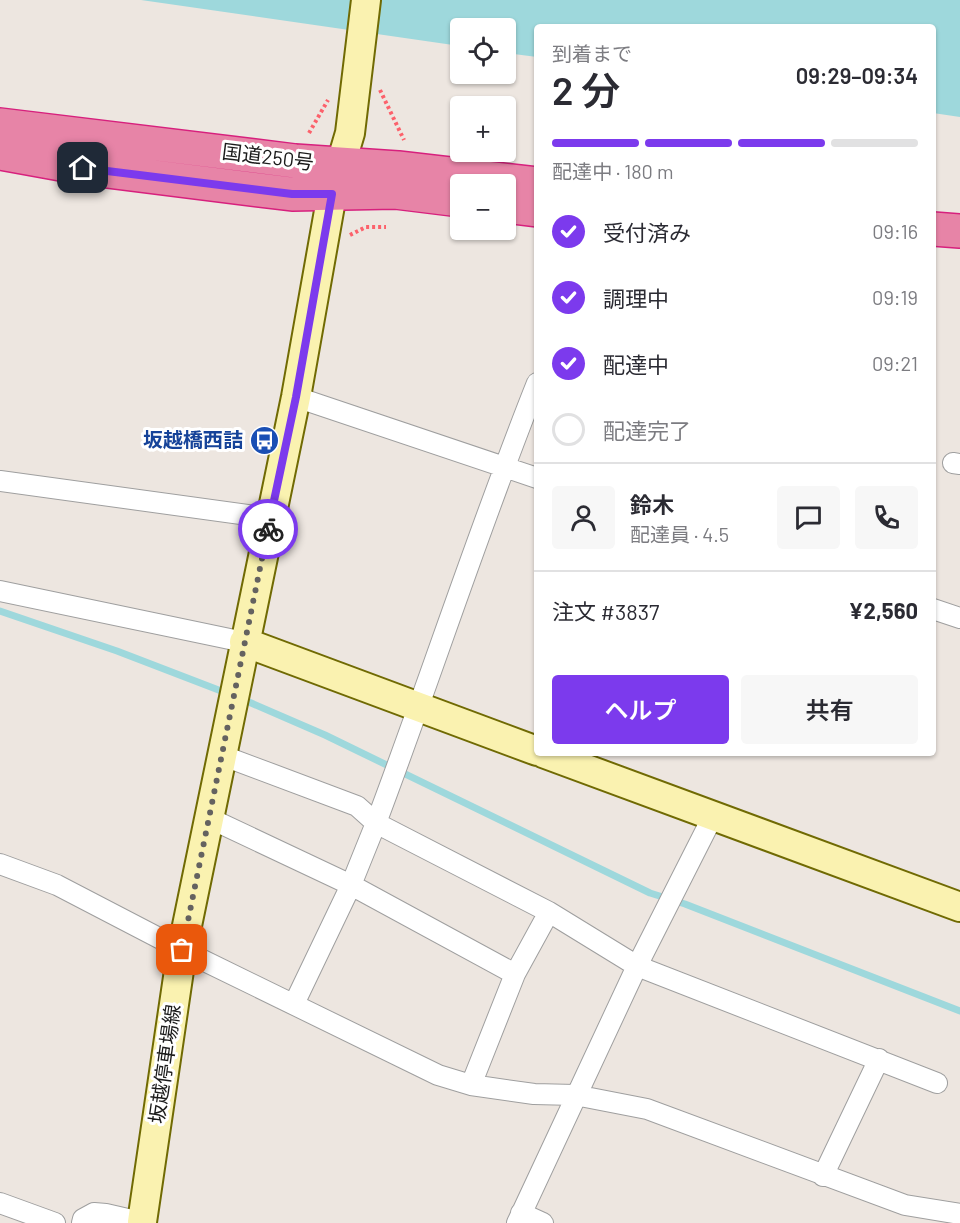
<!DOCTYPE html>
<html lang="ja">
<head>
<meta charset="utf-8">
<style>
  body { margin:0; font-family:Barlow,"Noto Sans JP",sans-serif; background:#f7f7f7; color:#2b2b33; height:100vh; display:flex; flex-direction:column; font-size:22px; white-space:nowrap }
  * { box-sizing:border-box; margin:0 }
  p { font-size:20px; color:#7c7c81 }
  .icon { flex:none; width:33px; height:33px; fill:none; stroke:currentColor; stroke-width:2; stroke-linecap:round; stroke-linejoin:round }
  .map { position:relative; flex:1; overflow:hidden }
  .details { position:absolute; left:534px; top:24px; width:402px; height:732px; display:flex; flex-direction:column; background:#fff; border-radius:6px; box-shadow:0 2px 4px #0004 }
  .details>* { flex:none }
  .controls { position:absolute; left:450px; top:18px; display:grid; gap:12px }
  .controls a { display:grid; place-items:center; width:66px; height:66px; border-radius:6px; background:#fff; box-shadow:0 2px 4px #0004; font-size:30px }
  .pin { position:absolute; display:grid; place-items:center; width:51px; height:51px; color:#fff; margin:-26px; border-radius:12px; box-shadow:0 3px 9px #0006 }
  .courier { position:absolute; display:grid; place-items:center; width:60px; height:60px; margin:-30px; border:4px solid #7c3aed; border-radius:50%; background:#fff; color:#222; box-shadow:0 2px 8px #0007 }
  .head em { font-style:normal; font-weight:600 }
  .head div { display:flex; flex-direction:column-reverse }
  .head { display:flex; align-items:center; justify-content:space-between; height:102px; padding:0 18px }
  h1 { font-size:39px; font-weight:600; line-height:45px }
  .bar { display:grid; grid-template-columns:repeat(4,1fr); gap:9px 6px; align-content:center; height:72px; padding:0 18px }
  .bar i { height:8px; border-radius:4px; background:#e1e1e2 }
  .bar .on { background:#7c3aed }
  .bar p { grid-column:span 4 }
  .line { display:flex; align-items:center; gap:15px; padding:0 18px; border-top:2px solid #e1e1e2 }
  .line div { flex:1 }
  .round { display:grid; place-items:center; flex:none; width:63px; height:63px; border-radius:6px; background:#f7f7f7 }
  ol { padding:0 18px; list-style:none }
  li { display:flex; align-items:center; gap:18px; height:66px }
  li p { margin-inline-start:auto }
  li .icon { padding:6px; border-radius:50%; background:#7c3aed; color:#fff; stroke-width:4 }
  li:last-child { color:#7c7c81 }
  li i { width:33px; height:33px; border:3px solid #e1e1e2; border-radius:50% }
  .primary-button { display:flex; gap:12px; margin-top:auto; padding:12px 18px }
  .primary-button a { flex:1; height:69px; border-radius:6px; background:#7c3aed; color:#fff; font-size:24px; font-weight:600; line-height:69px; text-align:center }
  .primary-button a+a { background:#f7f7f7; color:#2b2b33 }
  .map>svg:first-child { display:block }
  .water { fill:#9ed8dc }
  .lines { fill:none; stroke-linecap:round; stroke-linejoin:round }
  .stream { stroke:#9ed8dc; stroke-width:7 }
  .street-casing { stroke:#9f9f9f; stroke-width:22 }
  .secondary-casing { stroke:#706a03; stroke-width:32 }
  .highway-casing { stroke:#d7207d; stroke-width:36 }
  .path { stroke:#fc616b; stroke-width:4; stroke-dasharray:3 3; stroke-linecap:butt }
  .street { stroke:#fff; stroke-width:20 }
  .secondary { stroke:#faf2b0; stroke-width:28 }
  .highway { stroke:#e784a7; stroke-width:33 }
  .done { stroke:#646260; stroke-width:6; stroke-dasharray:0 10.8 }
  .route { stroke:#7c3aed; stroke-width:8 }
  .labels { text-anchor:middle; stroke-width:6; stroke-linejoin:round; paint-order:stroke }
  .street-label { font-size:20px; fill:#1b1b1b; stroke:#fff }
  .transit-label { font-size:20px; font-weight:bold; fill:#164399; stroke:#fff; text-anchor:end }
</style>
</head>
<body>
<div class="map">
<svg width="960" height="1223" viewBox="0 0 960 1223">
  <rect width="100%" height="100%" fill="#ede6e0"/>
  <path class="water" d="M141 0H960V117L933 113V27H537V57L506 53V28H460V46Z"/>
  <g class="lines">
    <path class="stream" d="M0 611 117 651 229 694
      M242 699 325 735 650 893 685 904 960 1011"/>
    <defs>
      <path id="street" d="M296 397 537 478
        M953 463 960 464
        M0 481 270 518
        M0 591 244 642
        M933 609 960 618
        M221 755 357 806 376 823 351 885 294 1004
        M713 816 637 966 937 1083
        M209 818 351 885 515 974
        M0 864 57 885 182 950 438 1075 471 1085 534 1094 575 1095 647 1109 905 1205 960 1214
        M471 1085 515 974 549 912
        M823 1176 879 1059
        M0 1203 55 1223
        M521 1213 543 1223
        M82 1223 83 1219 94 1213 106 1214 145 1223
        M517 1223 637 966 549 912 376 823C431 677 479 528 537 383"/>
      <path id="secondary" d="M244 642 537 751
        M543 753 960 907
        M142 1222 182 950 296 397 332 194 350 133 366 0"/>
      <path id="highway" d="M0 125 295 161 398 168 537 184
        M0 153 83 168 292 194 395 192 460 200
        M506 206 537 210
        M933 229 960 231"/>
    </defs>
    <use href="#street" class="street-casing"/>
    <use href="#secondary" class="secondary-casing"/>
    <use href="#highway" class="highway-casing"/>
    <path class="path" d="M380 90 404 140
      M309 133 328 100
      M350 235 366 227H386"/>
    <use href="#street" class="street"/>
    <use href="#secondary" class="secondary"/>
    <use href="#highway" class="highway"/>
  </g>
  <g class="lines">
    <path class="done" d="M182 950 268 529"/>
    <path class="route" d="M83 168 292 194H332L296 397 268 529"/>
  </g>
  <defs>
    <symbol id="bus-disc" viewBox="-11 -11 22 22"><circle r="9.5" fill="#1a4fb4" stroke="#fff"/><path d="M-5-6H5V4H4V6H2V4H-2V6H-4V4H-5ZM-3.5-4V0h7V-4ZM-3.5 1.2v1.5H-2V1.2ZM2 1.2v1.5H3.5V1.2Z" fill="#fff"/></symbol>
  </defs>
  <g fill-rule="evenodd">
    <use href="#bus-disc" x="248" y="424" width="33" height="33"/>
  </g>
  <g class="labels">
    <g class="street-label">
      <text transform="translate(268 157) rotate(7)" y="7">国道250号</text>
      <text transform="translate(165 1064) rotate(-82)" y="7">坂越停車場線</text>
    </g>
    <g class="transit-label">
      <text x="243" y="447">坂越橋西詰</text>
    </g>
  </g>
</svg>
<div class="controls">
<a><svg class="icon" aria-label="locate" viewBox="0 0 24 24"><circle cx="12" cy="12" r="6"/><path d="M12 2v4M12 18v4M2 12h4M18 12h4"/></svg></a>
<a>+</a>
<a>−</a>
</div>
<div class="pin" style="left:182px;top:950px;background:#ea580c"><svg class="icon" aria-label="bag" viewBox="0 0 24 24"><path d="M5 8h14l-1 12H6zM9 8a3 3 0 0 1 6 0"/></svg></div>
<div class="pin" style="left:83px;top:168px;background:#1f2937"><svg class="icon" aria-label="home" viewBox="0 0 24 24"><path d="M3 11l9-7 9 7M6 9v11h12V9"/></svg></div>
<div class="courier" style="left:268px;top:529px"><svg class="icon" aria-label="bike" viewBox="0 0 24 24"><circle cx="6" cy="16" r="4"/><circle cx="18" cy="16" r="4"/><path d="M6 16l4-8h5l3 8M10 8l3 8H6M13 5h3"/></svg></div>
<section class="details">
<div class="head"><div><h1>2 分</h1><p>到着まで</p></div><em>09:29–09:34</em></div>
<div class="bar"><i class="on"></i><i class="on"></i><i class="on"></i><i></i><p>配達中 · 180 m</p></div>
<ol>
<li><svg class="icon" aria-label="check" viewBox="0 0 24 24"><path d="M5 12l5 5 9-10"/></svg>受付済み<p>09:16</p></li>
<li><svg class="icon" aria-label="check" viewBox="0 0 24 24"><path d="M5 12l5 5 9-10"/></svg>調理中<p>09:19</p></li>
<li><svg class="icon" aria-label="check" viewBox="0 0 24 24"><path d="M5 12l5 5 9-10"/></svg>配達中<p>09:21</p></li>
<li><i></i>配達完了</li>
</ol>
<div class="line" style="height:108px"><a class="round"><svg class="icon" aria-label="person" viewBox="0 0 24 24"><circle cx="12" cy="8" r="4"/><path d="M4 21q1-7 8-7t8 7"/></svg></a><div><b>鈴木</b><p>配達員 · 4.5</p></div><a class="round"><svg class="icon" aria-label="chat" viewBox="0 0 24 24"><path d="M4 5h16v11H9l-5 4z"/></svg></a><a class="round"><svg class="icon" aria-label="phone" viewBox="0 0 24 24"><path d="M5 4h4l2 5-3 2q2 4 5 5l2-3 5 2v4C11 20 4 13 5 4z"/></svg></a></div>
<div class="line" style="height:78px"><div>注文 #3837</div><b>¥2,560</b></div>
<div class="primary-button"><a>ヘルプ</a><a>共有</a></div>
</section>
</div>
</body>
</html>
